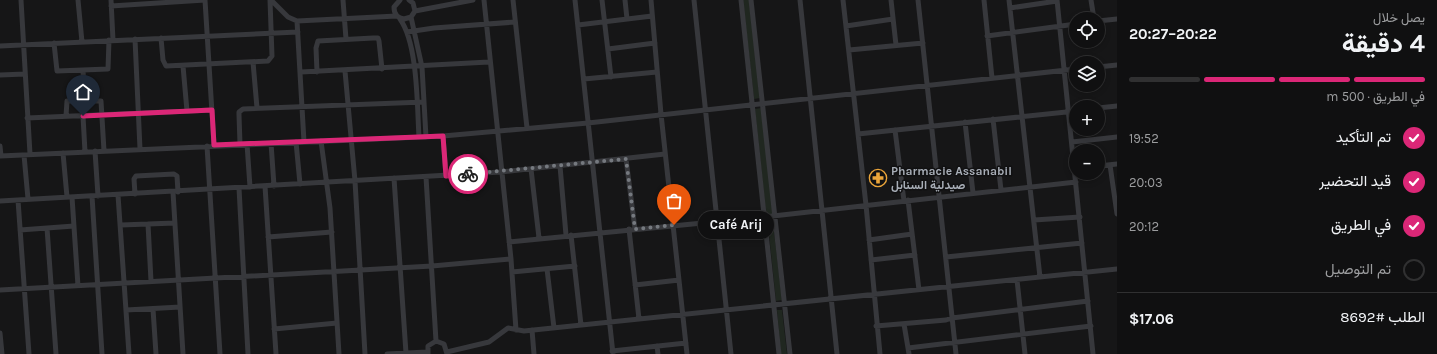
<!DOCTYPE html>
<html lang="ar">
<head>
<meta charset="utf-8">
<style>
  body { margin:0; font-family:Karla,Vazirmatn,sans-serif; background:#19191a; color:#f1f3f6; direction:rtl; height:100vh; display:flex; flex-direction:column; font-size:15px; white-space:nowrap }
  * { box-sizing:border-box; margin:0 }
  p { font-size:13px; color:#9c9d9f }
  .icon { flex:none; width:22px; height:22px; fill:none; stroke:currentColor; stroke-width:2; stroke-linecap:round; stroke-linejoin:round }
  .map { position:relative; flex:1; overflow:hidden; direction:ltr }
  .drawer { display:flex; flex-direction:column; background:#101011; width:320px }
  .drawer>* { flex:none }
  .buttons { position:absolute; left:1069px; top:12px; display:grid; gap:8px }
  .buttons a { display:grid; place-items:center; width:36px; height:36px; border-radius:50%; background:#101011; box-shadow:0 2px 6px #0003,0 0 0 1px #303031; font-size:20px }
  .pin { position:absolute; display:grid; place-items:center; width:34px; height:34px; color:#fff; margin:-41px -17px; border-radius:50% 50% 50% 0; rotate:-45deg; box-shadow:0 0 4px #0007 }
  .pin .icon { rotate:45deg }
  .courier { position:absolute; display:grid; place-items:center; width:40px; height:40px; margin:-20px; border:3px solid #db2777; border-radius:50%; background:#fff; color:#222; box-shadow:0 1px 5px #0007 }
  .bubble { position:absolute; height:28px; border-radius:14px; background:#101011; box-shadow:0 2px 6px #0003,0 0 0 1px #303031; font-size:13px; font-weight:700; line-height:28px; text-align:center; direction:rtl }
  .overview em { font-style:normal; font-weight:700 }
  .overview div { display:flex; flex-direction:column-reverse }
  .overview { display:flex; align-items:center; justify-content:space-between; height:68px; padding:0 12px }
  h1 { font-size:26px; font-weight:700; line-height:30px }
  .bar { display:grid; grid-template-columns:repeat(4,1fr); gap:6px 4px; align-content:center; height:48px; padding:0 12px }
  .bar i { height:5px; border-radius:3px; background:#303031 }
  .bar .on { background:#db2777 }
  .bar p { grid-column:span 4 }
  .line { display:flex; align-items:center; gap:10px; padding:0 12px; border-top:1px solid #303031 }
  .line div { flex:1 }
  ol { padding:0 12px; list-style:none }
  li { display:flex; align-items:center; gap:12px; height:44px }
  li p { margin-inline-start:auto }
  li .icon { padding:4px; border-radius:50%; background:#db2777; color:#fff; stroke-width:4 }
  li:last-child { color:#9c9d9f }
  li i { width:22px; height:22px; border:2px solid #303031; border-radius:50% }
  main { display:flex; flex:1; min-height:0 }
  .map>svg:first-child { display:block }
  .green { fill:#202720 }
  .lines { fill:none; stroke-linecap:round; stroke-linejoin:round }
  .street { stroke:#37383c; stroke-width:5 }
  .done { stroke:#75797f; stroke-width:4; stroke-dasharray:0 7.2 }
  .route { stroke:#db2777; stroke-width:5 }
  .labels { text-anchor:middle; stroke-width:3; stroke-linejoin:round; paint-order:stroke }
  .poi-label { font-size:12px; font-weight:bold; fill:#a8aeb7; stroke:#111112; text-anchor:start }
</style>
</head>
<body>
<main>
<section class="drawer">
<div class="overview"><div><h1>4 دقيقة</h1><p>يصل خلال</p></div><em>20:22–20:27</em></div>
<div class="bar"><i class="on"></i><i class="on"></i><i class="on"></i><i></i><p>في الطريق · 500 m</p></div>
<ol>
<li><svg class="icon" aria-label="check" viewBox="0 0 24 24"><path d="M5 12l5 5 9-10"/></svg>تم التأكيد<p>19:52</p></li>
<li><svg class="icon" aria-label="check" viewBox="0 0 24 24"><path d="M5 12l5 5 9-10"/></svg>قيد التحضير<p>20:03</p></li>
<li><svg class="icon" aria-label="check" viewBox="0 0 24 24"><path d="M5 12l5 5 9-10"/></svg>في الطريق<p>20:12</p></li>
<li><i></i>تم التوصيل</li>
</ol>
<div class="line" style="height:52px"><div>الطلب #8692</div><b>$17.06</b></div>
</section>
<div class="map">
<svg width="1117" height="354" viewBox="0 0 1117 354">
  <rect width="100%" height="100%" fill="#161617"/>
  <path class="green" d="M743 0H749L760 98 754 99Z
    M761 108 773 214H766L755 109Z
    M773 223 782 300 776 301 768 224Z
    M777 310H782L787 354H781Z"/>
  <g class="lines">
    <path class="street" d="M21 0 30 154
      M78 0 82 42
      M111 0 113 40
      M205 0 214 145
      M271 0 288 17 297 21 397 16
      M343 0 346 39
      M400 0 394 7C394 14 397 18 404 19L411 17 415 11 413 3 409 0
      M484 0 511 259 516 330
      M513 0 527 128
      M575 0 613 354
      M602 0 611 77
      M625 0 627 19
      M651 0 661 114 687 354
      M694 0 731 354
      M741 0 779 354
      M751 0 790 354
      M800 0 837 354
      M843 0 866 205 880 354
      M891 0 896 45
      M918 0 956 354
      M984 0 992 78
      M1009 0 1040 277
      M1057 0 1093 354
      M1091 0 1094 19
      M111 6 205 0
      M1010 8 1057 1
      M415 11 473 0
      M411 17 422 67 426 137
      M400 19C418 44 417 106 419 137
      M297 21 304 142
      M1098 21 1117 19
      M578 25 652 16
      M846 26 893 19
      M407 32 434 28 515 22
      M987 36 1076 24
      M161 38 163 60 166 66 268 61 272 56 270 0
      M135 39 140 149
      M54 43 57 71 108 69 109 40
      M0 46 298 32
      M608 49 655 43
      M849 50 923 43
      M253 62 257 108
      M183 66 187 111
      M1098 67 1117 65
      M83 71 85 100
      M345 71 355 181 365 354
      M301 72 489 62
      M317 72 316 48 318 41 373 38H378L379 41 382 69
      M0 75 25 74
      M584 79 657 72
      M1098 108 1117 106
      M66 116 67 101H101L104 151
      M83 116 85 152
      M27 118 212 110
      M993 119 1001 190
      M965 122 973 193
      M895 130 904 201
      M858 134 1076 111
      M443 136 446 176
      M321 141 330 208 339 354
      M296 142 300 184
      M1072 142 1117 137
      M271 143 274 186
      M240 144 239 115V112L243 109 424 102
      M247 144 250 187
      M0 146 1 156
      M207 146 220 354
      M95 151 98 196
      M63 153 67 197
      M24 155 28 199
      M0 156 443 136 588 123 1076 69
      M626 159 635 229
      M1110 165 1117 214
      M560 166 566 235
      M1098 166 1117 164
      M531 169 539 238
      M426 177 436 341
      M394 178 406 353
      M265 186 276 354
      M239 188 248 354
      M173 192 183 354
      M135 194 134 179 136 176 174 174 177 176 178 192
      M118 195 129 354
      M92 196 102 354
      M72 197 78 286
      M18 200 29 354
      M908 200 919 290
      M0 201 501 172 665 154
      M1034 220 1080 217
      M148 224 151 281
      M121 225 175 223
      M47 228 56 354
      M629 229 639 319
      M20 230 74 226
      M571 235 581 325
      M268 237 332 232
      M869 240 912 234
      M509 242 764 217 1076 182
      M946 257 1082 243
      M871 260 915 255
      M547 269 554 328
      M512 272 575 266
      M1017 280 1025 354
      M635 285 679 280
      M0 290 432 266 511 259
      M153 309 156 354
      M126 310 180 307
      M904 324 909 354
      M876 326 946 320 952 318 1088 301
      M274 329 337 323
      M532 330 534 354
      M0 333 2 354
      M657 346 658 354
      M908 348 1091 326
      M612 351 686 343
      M447 352 489 342 508 328 524 331 1117 269
      M387 354 427 352
      M428 354V346L436 341 444 344 447 354"/>
  </g>
  <g class="lines">
    <path class="done" d="M468 174 626 159 635 229 674 225"/>
    <path class="route" d="M83 116 212 110 214 145 443 136 446 176 468 174"/>
  </g>
  <defs>
    <symbol id="pharmacy-ring" viewBox="-11 -11 22 22"><circle r="9.5" fill="#111112" stroke="#eba53a" stroke-width="1.5"/><path d="M-2-6h4v4h4v4h-4v4h-4v-4h-4v-4h4Z" fill="#eba53a"/></symbol>
  </defs>
  <g fill-rule="evenodd">
    <use href="#pharmacy-ring" x="868" y="168" width="20" height="20"/>
  </g>
  <g class="labels">
    <g class="poi-label">
      <text x="891" y="175">Pharmacie Assanabil<tspan x="891" dy="14">صيدلية السنابل</tspan></text>
    </g>
  </g>
</svg>
<div class="buttons">
<a><svg class="icon" aria-label="locate" viewBox="0 0 24 24"><circle cx="12" cy="12" r="6"/><path d="M12 2v4M12 18v4M2 12h4M18 12h4"/></svg></a>
<a><svg class="icon" aria-label="layers" viewBox="0 0 24 24"><path d="M12 4l9 5-9 5-9-5zM3 14l9 5 9-5"/></svg></a>
<a>+</a>
<a>−</a>
</div>
<div class="pin" style="left:674px;top:225px;background:#ea580c"><svg class="icon" aria-label="bag" viewBox="0 0 24 24"><path d="M5 8h14l-1 12H6zM9 8a3 3 0 0 1 6 0"/></svg></div>
<div class="pin" style="left:83px;top:116px;background:#1f2937"><svg class="icon" aria-label="home" viewBox="0 0 24 24"><path d="M3 11l9-7 9 7M6 9v11h12V9"/></svg></div>
<div class="courier" style="left:468px;top:174px"><svg class="icon" aria-label="bike" viewBox="0 0 24 24"><circle cx="6" cy="16" r="4"/><circle cx="18" cy="16" r="4"/><path d="M6 16l4-8h5l3 8M10 8l3 8H6M13 5h3"/></svg></div>
<div class="bubble" style="left:698px;top:211px;width:76px">Café Arij</div>
</div>
</main>
</body>
</html>
